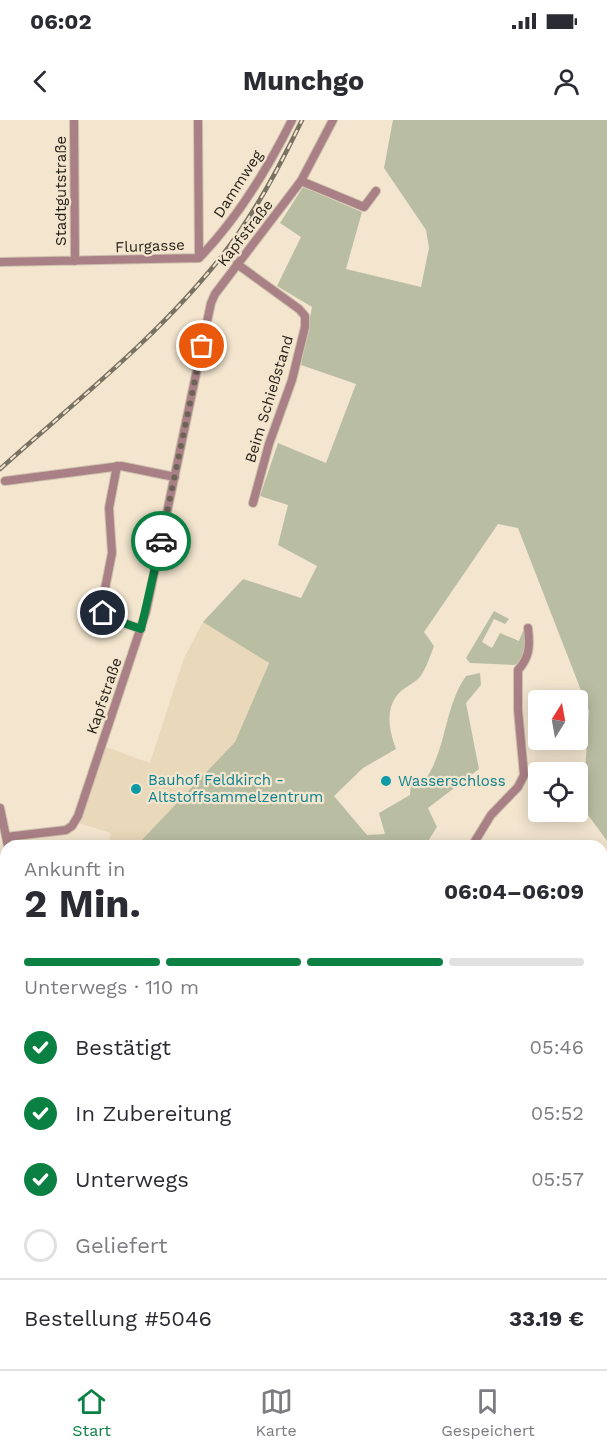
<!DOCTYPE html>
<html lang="de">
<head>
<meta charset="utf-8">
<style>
  body { margin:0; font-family:"Work Sans",sans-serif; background:#f2f2f3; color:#2b2b33; height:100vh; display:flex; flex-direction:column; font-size:22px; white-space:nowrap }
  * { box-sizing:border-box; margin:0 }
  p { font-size:20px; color:#7c7c81 }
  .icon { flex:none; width:33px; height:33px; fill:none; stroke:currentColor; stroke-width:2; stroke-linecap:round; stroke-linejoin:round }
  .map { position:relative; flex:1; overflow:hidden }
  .panel { position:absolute; left:0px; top:720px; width:608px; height:530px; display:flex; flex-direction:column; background:#fff; border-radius:18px 18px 0 0; box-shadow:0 3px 15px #0003 }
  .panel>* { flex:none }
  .needle { width:39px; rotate:11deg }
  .tools { position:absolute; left:528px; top:570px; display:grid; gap:12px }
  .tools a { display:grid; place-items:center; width:60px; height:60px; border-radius:6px; background:#fff; box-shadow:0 3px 15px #0003; font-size:30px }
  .pin { position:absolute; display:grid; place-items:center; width:51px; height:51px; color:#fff; margin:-26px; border:3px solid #fff; border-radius:50%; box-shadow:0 2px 6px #0007 }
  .courier { position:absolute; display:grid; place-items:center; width:60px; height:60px; margin:-30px; border:4px solid #0b8043; border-radius:50%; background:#fff; color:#222; box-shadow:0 2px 8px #0007 }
  .overview em { font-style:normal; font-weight:700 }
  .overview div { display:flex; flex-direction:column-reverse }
  .overview { display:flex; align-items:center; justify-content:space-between; height:102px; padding:0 24px }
  h1 { font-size:39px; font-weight:700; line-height:45px }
  .bar { display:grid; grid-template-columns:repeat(4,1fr); gap:9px 6px; align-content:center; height:72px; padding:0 24px }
  .bar i { height:8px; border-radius:4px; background:#e1e1e2 }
  .bar .active { background:#0b8043 }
  .bar p { grid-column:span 4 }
  .line { display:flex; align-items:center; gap:15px; padding:0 24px; border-top:2px solid #e1e1e2 }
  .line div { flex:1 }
  ol { padding:0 24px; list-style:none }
  li { display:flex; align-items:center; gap:18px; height:66px }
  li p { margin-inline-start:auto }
  li .icon { padding:6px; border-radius:50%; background:#0b8043; color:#fff; stroke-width:4 }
  li:last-child { color:#7c7c81 }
  li i { width:33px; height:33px; border:3px solid #e1e1e2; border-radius:50% }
  .status { display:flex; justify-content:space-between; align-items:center; height:42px; padding:0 30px; background:#fff; direction:ltr }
  .status svg { height:16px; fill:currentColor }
  header { display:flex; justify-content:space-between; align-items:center; height:78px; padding:0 24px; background:#fff; font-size:27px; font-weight:700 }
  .dock { display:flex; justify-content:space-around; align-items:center; height:84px; border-top:2px solid #e1e1e2; background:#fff; font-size:16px; color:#7c7c81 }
  .dock a { display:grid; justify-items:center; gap:3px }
  .dock .active { color:#0b8043 }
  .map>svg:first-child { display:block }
  .built { fill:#ead8ba }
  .green { fill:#b9bea3 }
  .water { fill:#83b4c4 }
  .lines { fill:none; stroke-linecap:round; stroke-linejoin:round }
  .canal { stroke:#83b4c4; stroke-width:9 }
  .minor-casing { stroke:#cec1ad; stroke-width:10 }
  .major-casing { stroke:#cec1ad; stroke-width:13 }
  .minor { stroke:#a98086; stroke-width:8 }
  .major { stroke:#6e293a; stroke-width:10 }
  .rail-casing { stroke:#797162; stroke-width:4.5 }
  .rail { stroke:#f3e5ce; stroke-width:2; stroke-dasharray:7; stroke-linecap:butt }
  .done { stroke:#6c6456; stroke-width:6; stroke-dasharray:0 10.8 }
  .route { stroke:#0b8043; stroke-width:8 }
  .culture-dot { fill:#0f9aa8; stroke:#f3e5ce; stroke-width:2 }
  .labels { text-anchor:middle; stroke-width:4.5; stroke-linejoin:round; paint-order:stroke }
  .street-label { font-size:15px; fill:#241f16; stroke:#f3e5ce }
  .culture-label { font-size:15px; fill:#0d838f; stroke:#f3e5ce; text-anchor:start }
</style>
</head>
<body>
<div class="status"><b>06:02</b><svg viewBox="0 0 49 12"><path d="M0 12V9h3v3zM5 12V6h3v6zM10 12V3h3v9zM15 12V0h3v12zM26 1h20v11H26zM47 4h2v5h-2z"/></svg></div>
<header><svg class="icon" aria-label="back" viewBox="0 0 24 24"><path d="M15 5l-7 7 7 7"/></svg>Munchgo<svg class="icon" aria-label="person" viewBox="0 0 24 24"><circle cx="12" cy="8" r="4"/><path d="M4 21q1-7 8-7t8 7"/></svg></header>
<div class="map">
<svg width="607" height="1249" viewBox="0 0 607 1249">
  <rect width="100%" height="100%" fill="#f3e5ce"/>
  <path class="built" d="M203 502 269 542 235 622 136 726H108L111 713 75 702 101 625 150 643 184 538Z"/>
  <path class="green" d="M393 0H607V721L578 681V656L585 652 589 591 518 408 498 404 424 512 434 526C430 536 425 553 417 560 412 564 406 567 401 571 384 587 389 610 396 629L363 648 334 676 367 715 385 714 379 693 410 675 411 658 425 660C447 629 444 587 466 556L480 553 481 565 466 583 479 649 428 688 437 707 425 726H136L235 622 269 543 203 502 243 459 301 478 317 446 278 425 288 385 260 376 278 323 326 343 356 264 301 245 312 187 277 166 301 117 280 103 303 67 362 92 346 149 421 167 429 128 426 110 384 48Z
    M494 491 509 499 505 504 494 499 482 522 492 528 500 513 519 521 523 511 526 512V530L522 541 514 545 470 543 466 538Z
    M6 964V1023L0 1036V990Z"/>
  <path class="water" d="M27 1244H83L92 1249H38Z"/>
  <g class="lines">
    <path class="canal" d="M0 834 6 872"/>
    <defs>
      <path id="minor" d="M74 0 75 141
        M301 61 364 87 376 71
        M199 138C238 98 267 50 292 0
        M0 142 199 138 198 0
        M237 144 299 189 305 196V207L292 260 269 324 253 383
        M117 346 109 388 112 433 102 484 103 493 115 500 141 509
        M5 361 121 346 175 357
        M0 688 8 726
        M6 717 66 710 72 706 78 696 146 492 211 183 215 174 301 61 333 0
        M472 726 491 695 518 667 524 655 518 590V550C530 537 530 525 528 508
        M602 888 607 884
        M602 983 607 980
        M0 1049 6 1032
        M0 1135H6
        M0 1189 6 1190
        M476 1244H479
        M592 1244 594 1249
        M6 1249 8 1244
        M159 1249 168 1244"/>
      <path id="major" d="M0 781 6 779
        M602 1142 607 1143
        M602 1156 607 1158
        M217 1249 224 1244"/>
    </defs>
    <use href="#minor" class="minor-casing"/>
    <use href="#major" class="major-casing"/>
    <use href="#minor" class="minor"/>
    <use href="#major" class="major"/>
    <defs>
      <path id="rail" d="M0 349C76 281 157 218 221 137 254 95 279 48 302 0"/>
    </defs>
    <use href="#rail" class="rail-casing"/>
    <use href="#rail" class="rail"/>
  </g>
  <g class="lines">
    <path class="done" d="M161 421 202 226"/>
    <path class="route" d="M103 493 115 500 141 509 161 421"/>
  </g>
  <g class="culture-dot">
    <circle cx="386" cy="661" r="6"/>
    <circle cx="136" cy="669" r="6"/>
  </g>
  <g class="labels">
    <g class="street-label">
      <text transform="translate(238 64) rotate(-57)" y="5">Dammweg</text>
      <text transform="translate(61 71) rotate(-90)" y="5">Stadtgutstraße</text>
      <text transform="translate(245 113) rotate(-52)" y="5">Kapfstraße</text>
      <text transform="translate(150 126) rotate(-2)" y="5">Flurgasse</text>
      <text transform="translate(269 279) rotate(-73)" y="5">Beim Schießstand</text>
      <text transform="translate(104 576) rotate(-71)" y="5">Kapfstraße</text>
    </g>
    <g class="culture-label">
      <text x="148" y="665">Bauhof Feldkirch -<tspan x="148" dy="17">Altstoffsammelzentrum</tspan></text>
      <text x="398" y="666">Wasserschloss</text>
    </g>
  </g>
</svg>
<div class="tools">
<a><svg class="needle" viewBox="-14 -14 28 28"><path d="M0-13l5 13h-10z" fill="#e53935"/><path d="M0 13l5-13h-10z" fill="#7c7c81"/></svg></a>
<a><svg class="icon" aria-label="locate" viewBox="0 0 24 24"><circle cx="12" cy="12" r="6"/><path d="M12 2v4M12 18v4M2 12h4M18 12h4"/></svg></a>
</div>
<div class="pin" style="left:202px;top:226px;background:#ea580c"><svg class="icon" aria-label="bag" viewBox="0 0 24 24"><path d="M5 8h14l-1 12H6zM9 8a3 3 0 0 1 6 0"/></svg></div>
<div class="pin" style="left:103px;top:493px;background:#1f2937"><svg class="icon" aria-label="home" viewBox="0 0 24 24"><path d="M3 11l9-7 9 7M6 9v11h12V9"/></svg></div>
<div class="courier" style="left:161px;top:421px"><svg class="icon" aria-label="car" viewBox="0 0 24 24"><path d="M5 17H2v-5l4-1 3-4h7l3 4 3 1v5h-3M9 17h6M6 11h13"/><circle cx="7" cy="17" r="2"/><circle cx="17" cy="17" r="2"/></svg></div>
<section class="panel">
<div class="overview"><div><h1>2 Min.</h1><p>Ankunft in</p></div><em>06:04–06:09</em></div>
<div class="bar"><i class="active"></i><i class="active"></i><i class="active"></i><i></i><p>Unterwegs · 110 m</p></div>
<ol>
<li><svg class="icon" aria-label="check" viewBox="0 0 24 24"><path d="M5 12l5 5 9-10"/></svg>Bestätigt<p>05:46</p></li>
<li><svg class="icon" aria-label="check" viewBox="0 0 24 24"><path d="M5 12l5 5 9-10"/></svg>In Zubereitung<p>05:52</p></li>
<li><svg class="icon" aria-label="check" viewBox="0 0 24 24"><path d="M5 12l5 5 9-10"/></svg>Unterwegs<p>05:57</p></li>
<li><i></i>Geliefert</li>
</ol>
<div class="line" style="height:78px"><div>Bestellung #5046</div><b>33.19 €</b></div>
</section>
</div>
<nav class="dock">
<a class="active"><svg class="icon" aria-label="home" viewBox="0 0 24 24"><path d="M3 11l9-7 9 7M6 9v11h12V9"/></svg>Start</a>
<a><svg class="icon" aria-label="map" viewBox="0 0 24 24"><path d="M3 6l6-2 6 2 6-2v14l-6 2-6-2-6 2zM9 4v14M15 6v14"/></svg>Karte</a>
<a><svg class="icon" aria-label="saved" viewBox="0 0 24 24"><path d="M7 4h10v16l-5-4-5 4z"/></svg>Gespeichert</a>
</nav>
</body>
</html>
